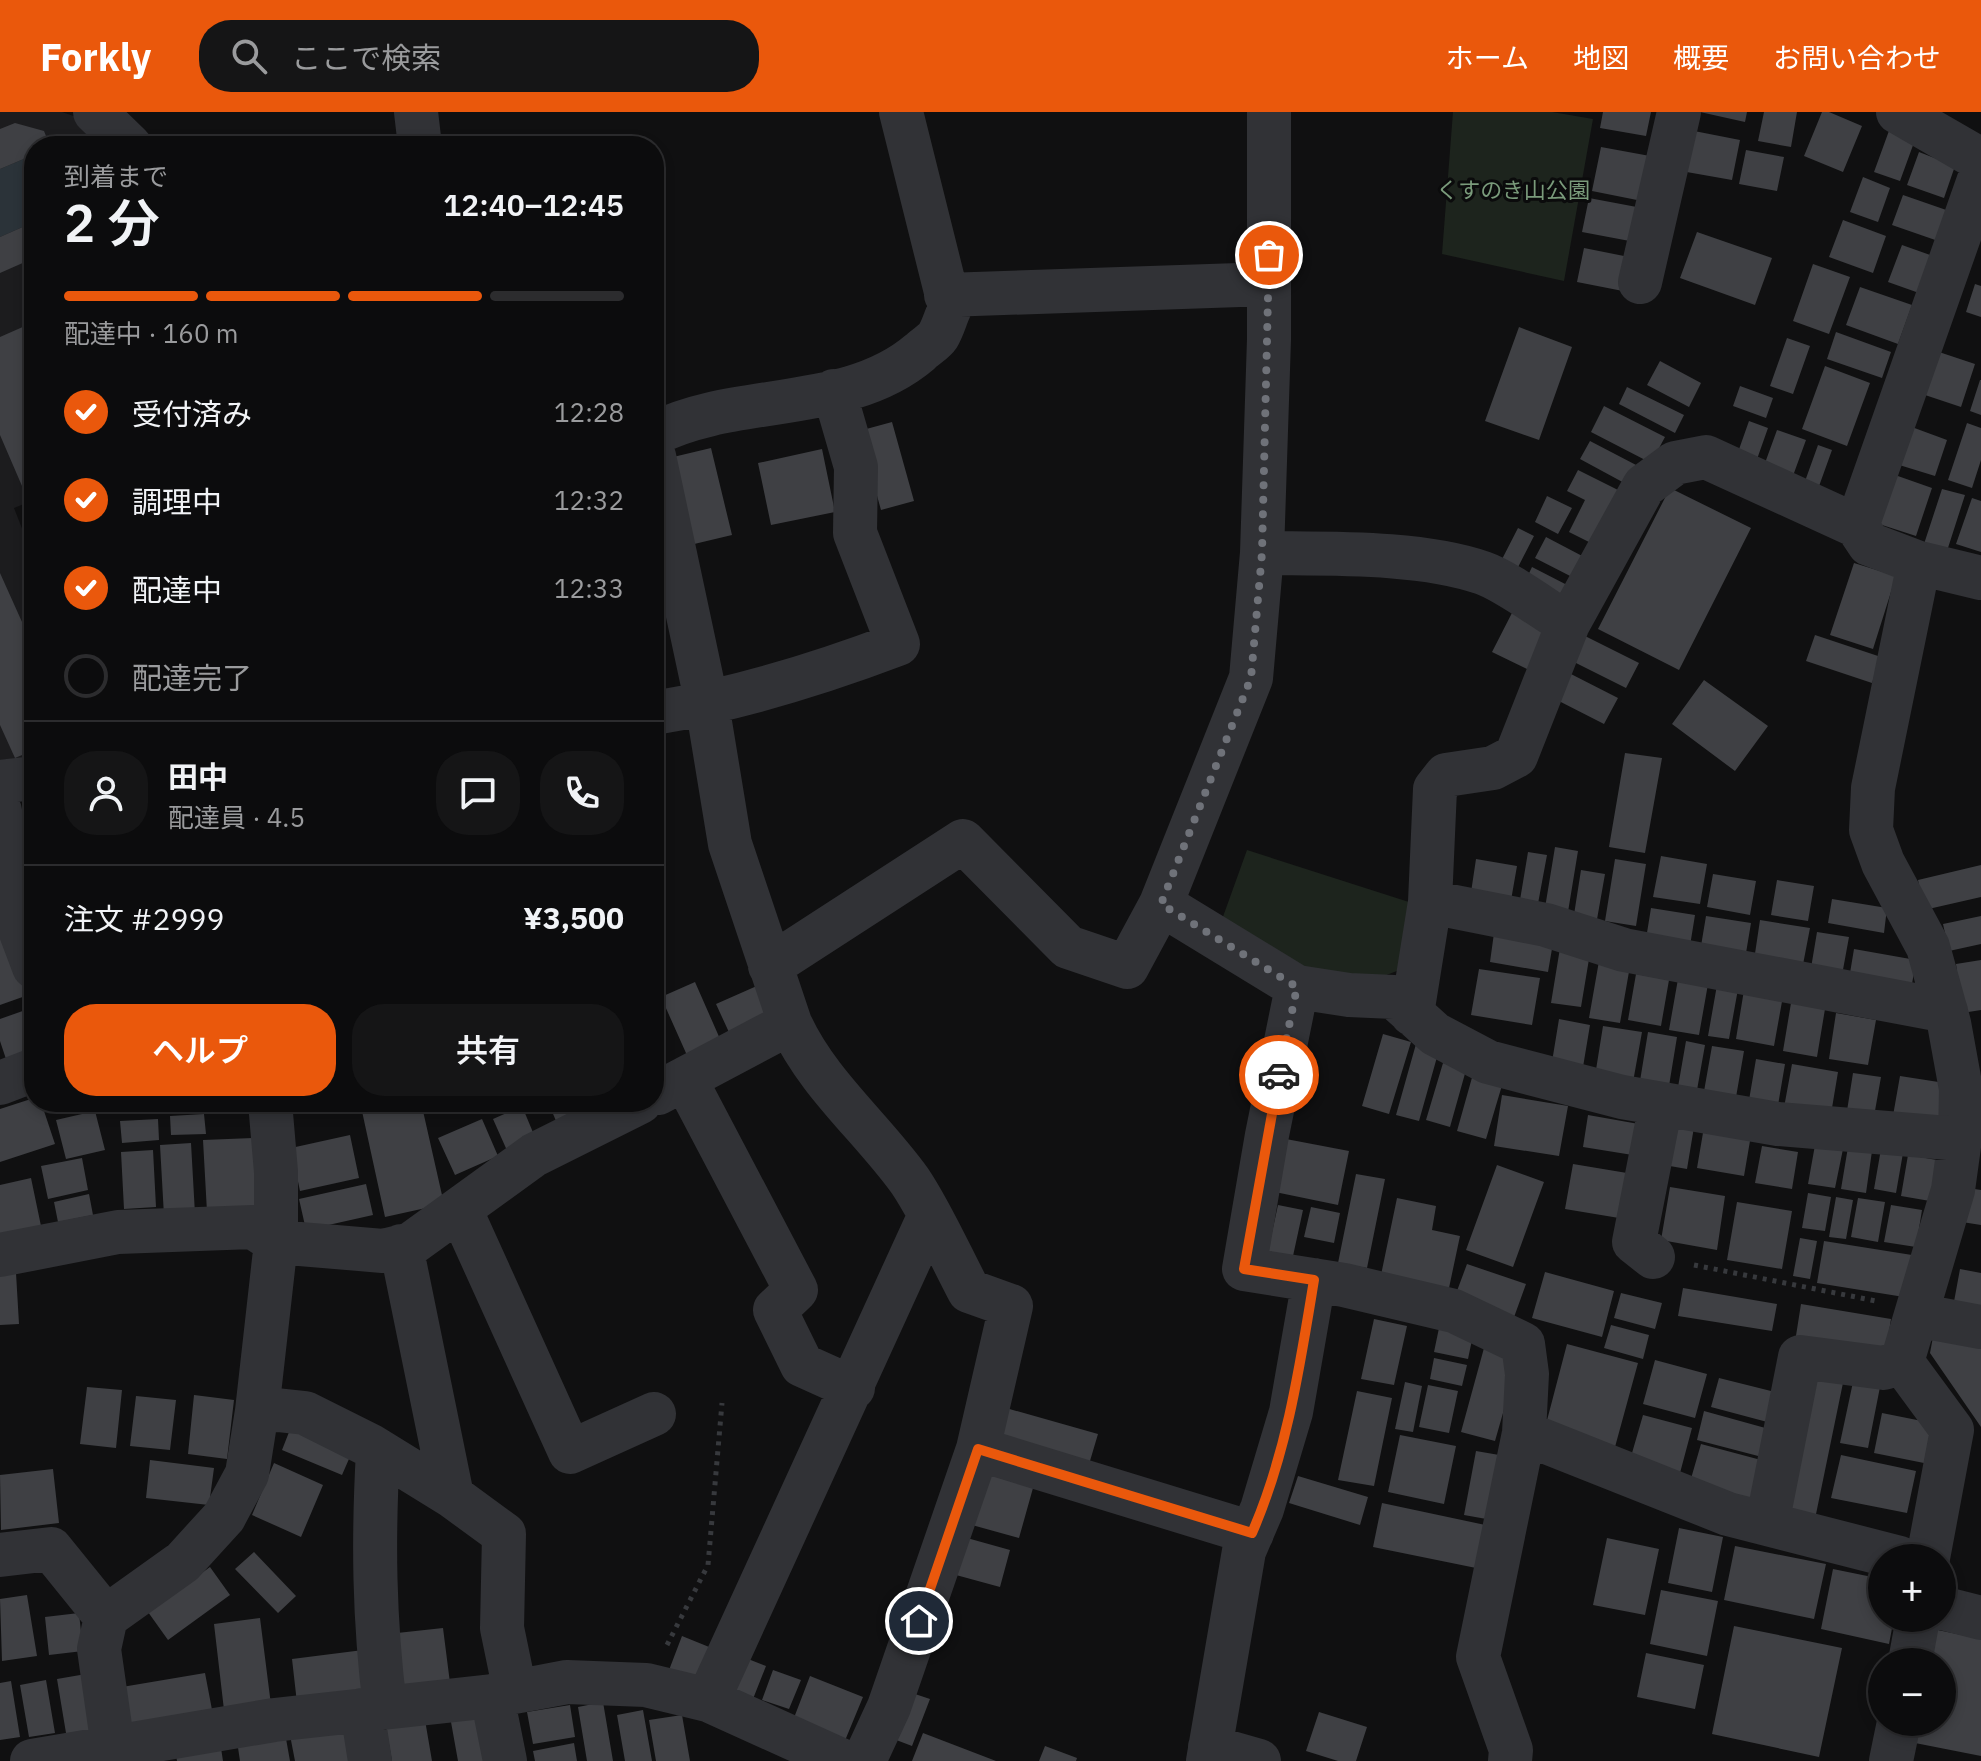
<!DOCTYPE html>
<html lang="ja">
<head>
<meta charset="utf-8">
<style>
  body { margin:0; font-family:"IBM Plex Sans","Noto Sans JP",sans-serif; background:#151516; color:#f1f3f6; height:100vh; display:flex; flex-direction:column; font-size:30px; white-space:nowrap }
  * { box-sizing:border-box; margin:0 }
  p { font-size:26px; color:#9a9b9d }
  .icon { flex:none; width:44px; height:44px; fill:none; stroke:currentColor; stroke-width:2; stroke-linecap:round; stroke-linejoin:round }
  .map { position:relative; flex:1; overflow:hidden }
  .details { position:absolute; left:24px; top:24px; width:640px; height:976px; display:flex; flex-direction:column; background:#0c0c0d; border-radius:32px; box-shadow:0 4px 12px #0003,0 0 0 2px #2c2c2e }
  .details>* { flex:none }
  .controls { position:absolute; left:1868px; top:1432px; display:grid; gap:16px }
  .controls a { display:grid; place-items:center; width:88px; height:88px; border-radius:50%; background:#0c0c0d; box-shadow:0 4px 12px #0003,0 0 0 2px #2c2c2e; font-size:40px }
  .pin { position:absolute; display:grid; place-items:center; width:68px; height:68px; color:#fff; margin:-34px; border:4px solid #fff; border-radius:50%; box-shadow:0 2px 8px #0007 }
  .courier { position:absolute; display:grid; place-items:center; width:80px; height:80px; margin:-40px; border:6px solid #ea580c; border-radius:50%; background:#fff; color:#222; box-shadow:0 2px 10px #0007 }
  .overview em { font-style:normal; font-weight:600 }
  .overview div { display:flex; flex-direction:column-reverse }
  .overview { display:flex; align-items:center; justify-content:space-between; height:136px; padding:0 40px }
  h1 { font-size:52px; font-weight:600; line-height:60px }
  .bar { display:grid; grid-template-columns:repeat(4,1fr); gap:12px 8px; align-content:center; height:96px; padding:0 40px }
  .bar i { height:10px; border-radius:6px; background:#2c2c2e }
  .bar .selected { background:#ea580c }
  .bar p { grid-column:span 4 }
  .line { display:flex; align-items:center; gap:20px; padding:0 40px; border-top:2px solid #2c2c2e }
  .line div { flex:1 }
  .round { display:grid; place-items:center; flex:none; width:84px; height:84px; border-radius:32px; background:#151516 }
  ol { padding:0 40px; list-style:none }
  li { display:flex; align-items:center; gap:24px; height:88px }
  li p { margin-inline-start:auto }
  li .icon { padding:8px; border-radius:50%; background:#ea580c; color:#fff; stroke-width:4 }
  li:last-child { color:#9a9b9d }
  li i { width:44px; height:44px; border:4px solid #2c2c2e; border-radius:50% }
  .primary-button { display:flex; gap:16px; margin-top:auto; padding:16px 40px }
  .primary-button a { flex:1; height:92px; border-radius:32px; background:#ea580c; color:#fff; font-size:32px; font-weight:600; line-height:92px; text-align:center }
  .primary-button a+a { background:#151516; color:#f1f3f6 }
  header { display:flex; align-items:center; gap:48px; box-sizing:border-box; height:112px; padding:0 40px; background:#ea580c; color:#fff }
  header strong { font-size:38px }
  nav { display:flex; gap:44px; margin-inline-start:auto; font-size:28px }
  .search { width:560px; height:72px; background:#151516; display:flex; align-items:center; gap:20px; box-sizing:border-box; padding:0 28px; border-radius:32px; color:#9a9b9d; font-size:30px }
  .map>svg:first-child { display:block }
  .built { fill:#1c1c1e }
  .green { fill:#1d241d }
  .water { fill:#2b3339 }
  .building { fill:#3f4044 }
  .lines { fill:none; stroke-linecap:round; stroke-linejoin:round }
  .path { stroke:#37393d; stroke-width:5; stroke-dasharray:4 6; stroke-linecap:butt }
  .minor { stroke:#313236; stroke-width:44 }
  .done { stroke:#6f7279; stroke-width:8; stroke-dasharray:0 14.4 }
  .route { stroke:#ea580c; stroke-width:10 }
  .labels { text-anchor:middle; stroke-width:6; stroke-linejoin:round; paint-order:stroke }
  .park-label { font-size:22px; fill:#7a9b7b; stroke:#0b0b0c }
</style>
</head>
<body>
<header>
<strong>Forkly</strong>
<div class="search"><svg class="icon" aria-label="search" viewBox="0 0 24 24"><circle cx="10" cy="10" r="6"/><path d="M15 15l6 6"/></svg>ここで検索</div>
<nav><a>ホーム</a><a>地図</a><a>概要</a><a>お問い合わせ</a></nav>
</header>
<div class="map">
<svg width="1981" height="1649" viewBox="0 0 1981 1649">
  <rect width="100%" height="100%" fill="#101011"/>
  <path class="built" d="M0 0H62L85 8 109 34H34V388L14 396 34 447V645L0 648Z"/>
  <path class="green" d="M1453 0H1552L1593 7 1564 169 1442 142Z
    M1247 738 1412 791 1402 857 1376 867 1298 857 1220 813Z"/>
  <path class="water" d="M26 46 34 65V110L0 125V57Z"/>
  <path class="building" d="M1603 0H1651L1646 24 1600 16Z
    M1700 0H1747L1745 10Z
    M1764 0H1797L1791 35 1758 29Z
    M1822 0H1829L1862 14 1843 60 1804 44Z
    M15 11 44 19 50 34H34V65L26 46 0 57V17Z
    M1890 16 1916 25 1900 69 1874 60Z
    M1689 18 1740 28 1732 68 1681 59Z
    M1601 35 1650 44 1642 89 1592 79Z
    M1746 38 1784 45 1777 79 1739 72Z
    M1919 40 1955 54 1944 86 1907 73Z
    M1863 65 1890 76 1878 110 1850 100Z
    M1903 83 1952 100 1941 130 1892 113Z
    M1589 86 1642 96 1635 130 1582 120Z
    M1843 108 1886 124 1873 161 1829 145Z
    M34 110V146L0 161V125Z
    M1697 120 1772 146 1755 193 1680 166Z
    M1902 133 1933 144 1919 181 1888 170Z
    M1584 136 1634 146 1628 180 1577 170Z
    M1813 152 1850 165 1829 222 1793 209Z
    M1975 172 1981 174V205L1966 200Z
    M1860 175 1912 193 1898 232 1846 213Z
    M34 210V369L22 374 0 323V225Z
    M1519 215 1572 235 1539 328 1485 309Z
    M1836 220 1891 240 1882 266 1827 247Z
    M1787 226 1810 234 1793 282 1770 274Z
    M1939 240 1975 252 1961 295 1925 283Z
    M1660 249 1701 271 1689 295 1647 273Z
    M1825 254 1870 271 1847 334 1802 317Z
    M1980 268H1981V303L1970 299Z
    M1740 274 1773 286 1766 306 1733 294Z
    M1627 275 1684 303 1675 321 1619 292Z
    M1604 294 1665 325 1651 351 1591 320Z
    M1749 309 1768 316 1756 350 1737 343Z
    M892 310 914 389 881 398 859 319Z
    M1967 311 1981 316V348L1972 376 1948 368Z
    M1909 314 1947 328 1935 364 1896 352Z
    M1777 318 1806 328 1790 372 1761 362Z
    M1590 329 1638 354 1628 373 1580 347Z
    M1818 333 1832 338 1818 377 1804 372Z
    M711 336 732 423 690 433 669 346Z
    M822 337 835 400 771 413 758 351Z
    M1578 358 1622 380 1595 433 1569 420 1585 388 1567 379Z
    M1895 363 1932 376 1916 424 1879 412Z
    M1670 376 1751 416 1679 558 1598 517Z
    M1942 377 1965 383 1947 439 1924 432Z
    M1547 384 1572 396 1558 422 1535 410Z
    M1972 386 1981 389V440L1956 432Z
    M34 396V417L30 418 23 400Z
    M1518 416 1534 424 1514 463 1498 455Z
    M1546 425 1586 446 1576 467 1535 446Z
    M1854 451 1896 464 1873 537 1830 523Z
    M1532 455 1571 475 1560 495 1522 476Z
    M0 461 31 530 34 529V638L15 646 0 613Z
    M1514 497 1554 518 1533 560 1492 540Z
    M1815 523 1881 545 1872 571 1806 549Z
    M1585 524 1639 551 1626 576 1572 549Z
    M1567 560 1618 586 1604 612 1553 586Z
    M1704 568 1768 614 1735 659 1672 612Z
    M1625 641 1662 646 1645 741 1609 735Z
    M34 713V755L20 718Z
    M1555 735 1578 739 1567 806 1544 802Z
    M1528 740 1547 743 1537 797 1519 794Z
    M1661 744 1707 752 1700 792 1653 785Z
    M1476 747 1517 754 1510 794 1470 787Z
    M1615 747 1646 752 1636 814 1605 809Z
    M1981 753V785L1924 798 1918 768Z
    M1581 758 1605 762 1596 813 1573 809Z
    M1713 762 1756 769 1750 803 1707 795Z
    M1777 768 1814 774 1808 809 1771 803Z
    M1832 787 1887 796 1884 821 1828 811Z
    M1651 796 1695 803 1689 840 1645 833Z
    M1706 804 1751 811 1744 853 1699 846Z
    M1981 804V832L1949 839 1943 812Z
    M1760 808 1810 816 1801 863 1753 855Z
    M6 816 31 882 0 893V818Z
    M1817 820 1849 825 1840 874 1809 868Z
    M1494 821 1553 831 1548 860 1490 850Z
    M1560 836 1590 841 1581 895 1551 891Z
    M1854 837 1916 848 1910 884 1848 873Z
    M1981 848V898L1962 901 1956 852Z
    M1599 849 1630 854 1620 911 1589 906Z
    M1479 857 1540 866 1532 913 1471 903Z
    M1636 862 1669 868 1661 914 1628 908Z
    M1678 867 1708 872 1699 923 1669 918Z
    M695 870 724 936 690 950 661 885Z
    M759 873 776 910 733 929 716 892Z
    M1717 873 1738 877 1729 927 1708 924Z
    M1744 878 1783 884 1774 934 1736 927Z
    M1792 885 1826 891 1817 945 1783 939Z
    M34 895V948L9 956 0 929V907Z
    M1836 901 1876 908 1868 953 1829 947Z
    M1559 907 1590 913 1582 961 1551 956Z
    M1603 914 1642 920 1633 970 1595 964Z
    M1648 920 1677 925 1668 980 1639 975Z
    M1383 922 1411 930 1389 1002 1362 994Z
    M1686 929 1705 933 1697 978 1678 975Z
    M1416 932 1439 938 1419 1009 1396 1003Z
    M1712 934 1744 939 1735 991 1703 985Z
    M1756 947 1785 952 1777 999 1748 994Z
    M1443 951 1466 958 1450 1015 1426 1008Z
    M1792 952 1838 960 1830 1008 1783 1001Z
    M1853 961 1881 965 1873 1010 1846 1005Z
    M1473 962 1503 970 1486 1027 1457 1019Z
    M1900 964 1945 971 1937 1022 1891 1015Z
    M1502 983 1568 994 1559 1044 1494 1034Z
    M34 986V990H41L55 1032 0 1050V997Z
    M360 990H421L444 1092 385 1105Z
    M548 990H571L579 1008 559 1016Z
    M522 994 537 1030 509 1043 493 1007Z
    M95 999 105 1038 66 1047 56 1008Z
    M204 1002 206 1022 171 1023 170 1004Z
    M1588 1003 1650 1014 1645 1045 1583 1035Z
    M158 1007 159 1028 122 1031 120 1009Z
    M482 1007 498 1044 455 1063 438 1026Z
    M1671 1011 1694 1015 1687 1057 1664 1053Z
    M1704 1015 1751 1023 1744 1064 1697 1056Z
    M350 1023 359 1066 300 1079 291 1036Z
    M253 1026 257 1096 207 1100 203 1028Z
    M1286 1027 1349 1039 1338 1093 1275 1080Z
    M191 1031 195 1102 164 1104 160 1033Z
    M1815 1033 1843 1037 1835 1076 1808 1072Z
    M1762 1034 1798 1040 1792 1077 1755 1071Z
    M1848 1035 1872 1039 1866 1081 1841 1077Z
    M1881 1037 1903 1041 1896 1081 1874 1077Z
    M153 1038 156 1095 124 1097 121 1040Z
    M1908 1043 1937 1048 1930 1089 1901 1084Z
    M82 1046 88 1078 48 1087 41 1054Z
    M1573 1052 1633 1062 1625 1107 1565 1097Z
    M1497 1053 1544 1070 1513 1155 1466 1138Z
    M1356 1062 1385 1067 1367 1156 1338 1151Z
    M31 1066 41 1114 0 1123V1073Z
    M366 1072 373 1103 306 1118 299 1087Z
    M1670 1075 1725 1084 1717 1138 1661 1128Z
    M1968 1076 1981 1078V1113L1962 1110Z
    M1808 1081 1831 1085 1825 1119 1802 1116Z
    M89 1082 93 1103 58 1110 54 1090Z
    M1836 1085 1853 1088 1846 1127 1829 1125Z
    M1397 1086 1436 1094 1432 1118 1460 1124 1449 1176 1381 1163Z
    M1858 1086 1885 1090 1878 1130 1851 1125Z
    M1737 1090 1792 1099 1782 1157 1727 1148Z
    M1278 1093 1303 1098 1293 1144 1268 1139Z
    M1891 1093 1922 1098 1916 1135 1884 1130Z
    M1311 1095 1340 1101 1334 1131 1304 1125Z
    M1800 1126 1817 1129 1810 1167 1793 1164Z
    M1824 1129 1912 1143 1904 1185 1817 1171Z
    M1467 1152 1526 1172 1513 1208 1454 1187Z
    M1960 1157 1981 1161V1199L1953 1195Z
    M1545 1160 1614 1179 1602 1225 1532 1206Z
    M16 1161 19 1212 0 1213V1162Z
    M1683 1176 1777 1192 1772 1219 1678 1204Z
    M1621 1181 1662 1191 1655 1217 1614 1206Z
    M1801 1192 1891 1207 1885 1245 1795 1230Z
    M1374 1207 1407 1214 1394 1273 1361 1267Z
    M1611 1213 1649 1223 1643 1247 1604 1236Z
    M1439 1216 1473 1223 1468 1247 1434 1240Z
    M1933 1225 1981 1235V1315L1930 1241Z
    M1567 1232 1638 1251 1615 1335 1545 1316Z
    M1484 1236 1519 1245 1495 1329 1461 1320Z
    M1434 1246 1467 1253 1462 1274 1430 1267Z
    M1655 1248 1707 1262 1695 1306 1643 1292Z
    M1808 1259 1844 1266 1815 1407 1779 1400Z
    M1719 1266 1779 1281 1771 1311 1711 1295Z
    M1405 1270 1422 1274 1413 1320 1395 1317Z
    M1853 1270 1880 1275 1868 1336 1840 1331Z
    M1428 1273 1458 1279 1449 1321 1419 1315Z
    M87 1275 122 1278 116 1336 80 1332Z
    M1357 1279 1392 1286 1374 1374 1338 1368Z
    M194 1283 234 1288 227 1347 188 1342Z
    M136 1284 176 1288 170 1338 130 1334Z
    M1006 1296 1098 1322 1087 1359 995 1333Z
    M1704 1299 1769 1317 1762 1345 1697 1328Z
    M1882 1301 1932 1311 1924 1351 1874 1341Z
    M1643 1303 1692 1316 1680 1361 1630 1348Z
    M291 1315 352 1340 342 1363 282 1338Z
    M1400 1323 1456 1334 1444 1392 1388 1380Z
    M1701 1332 1761 1348 1751 1386 1690 1370Z
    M1476 1339 1505 1344 1492 1408 1464 1403Z
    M1841 1343 1916 1359 1907 1401 1831 1386Z
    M150 1348 214 1356 209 1393 146 1386Z
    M274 1351 323 1373 301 1425 252 1403Z
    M53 1357 59 1411 1 1418 0 1363Z
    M987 1362 1033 1376 1019 1426 972 1413Z
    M1298 1364 1368 1385 1360 1413 1289 1391Z
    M1382 1391 1490 1414 1481 1457 1373 1435Z
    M1679 1416 1723 1425 1712 1480 1668 1471Z
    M967 1426 1010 1438 1000 1475 956 1463Z
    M1607 1426 1659 1437 1645 1503 1593 1493Z
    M1735 1434 1826 1452 1814 1507 1724 1488Z
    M254 1440 296 1484 278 1501 235 1457Z
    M210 1455 230 1483 168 1528 148 1500Z
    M1833 1457 1882 1467V1506H1894L1889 1532 1821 1517Z
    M1661 1478 1718 1489 1707 1544 1650 1532Z
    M27 1483 37 1544 2 1549 0 1487Z
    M79 1501 83 1539 49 1543 45 1505Z
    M260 1506 271 1593 224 1598 214 1512Z
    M1734 1514 1842 1536 1819 1645 1712 1622Z
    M443 1516 450 1571 395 1577 388 1522Z
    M1933 1517 1981 1527V1644L1910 1630 1914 1610H1942V1550H1927Z
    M682 1524 719 1539 703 1579 666 1566Z
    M371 1537 376 1581 297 1591 292 1547Z
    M1646 1541 1704 1553 1695 1597 1637 1585Z
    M743 1545 766 1554 751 1592 728 1583Z
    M773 1558 801 1568 789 1597 762 1588Z
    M205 1561 213 1603 130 1617 122 1575Z
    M86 1562 96 1622 67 1627 57 1567Z
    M810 1564 863 1585 844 1631 792 1611Z
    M46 1568 55 1621 29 1625 20 1573Z
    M11 1569 20 1625 0 1628V1571Z
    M909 1580 930 1587 912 1634 891 1626Z
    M603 1590 613 1649H587L578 1595Z
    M570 1593 575 1625 533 1632 527 1600Z
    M643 1598 652 1649H625L617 1603Z
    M1319 1600 1367 1615 1356 1649H1338L1306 1639Z
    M682 1603 690 1649H656L649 1608Z
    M485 1604 492 1649H458L451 1610Z
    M345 1607 352 1649H295L289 1618Z
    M425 1608 432 1649H392L386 1615Z
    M285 1621 290 1649H240L237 1629Z
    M923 1621 996 1649H912Z
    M574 1631 577 1649H535L533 1639Z
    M1045 1634 1077 1646 1076 1649H1039Z
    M221 1636 223 1649H177L176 1643Z"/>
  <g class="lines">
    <path class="path" d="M1694 1153 1876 1189
      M667 1533 708 1453 722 1291"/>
    <path class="minor" d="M95 0 130 34
      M416 0 420 34
      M1269 0V227L1262 441 1251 566 1161 792 1297 875 1349 883 1394 885 1435 922 1488 950 1622 985 1778 1012 1960 1027
      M1898 0 1981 48
      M1981 62 1857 414 1869 432 1919 451 1981 466
      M1640 170 1679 0
      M946 183 1269 172
      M654 322C736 280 848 302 920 240 925 235 934 230 938 224 943 216 946 204 950 196L901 0
      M654 344 707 592 730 732 790 911C817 971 872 1016 910 1069 931 1100 951 1145 969 1179L1011 1194 978 1337 889 1595 864 1649
      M1262 441C1329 442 1420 439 1483 461 1506 469 1545 498 1568 512
      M1919 451 1873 676 1871 718 1883 751 1928 835 1949 911 1961 977 1960 1027 1953 1078 1902 1250 1952 1318 1928 1446
      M654 601C738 587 819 562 898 532L855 421 856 355 834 279
      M0 670 34 666
      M0 699 11 794 34 855
      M1430 790 1546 813 1624 838 1946 899
      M770 854 963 729 1068 835 1127 855 1161 792
      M1297 875 1267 1023 1244 1157 1344 1173 1454 1199 1523 1232 1527 1262 1524 1321 1478 1545 1511 1638 1510 1649
      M1412 902 1430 790 1435 677 1446 663 1493 656 1516 644 1568 512 1644 374 1675 351 1706 345 1857 414
      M685 967 796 1178 775 1198 802 1253 853 1276
      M0 971 34 958
      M658 981 790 911
      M460 1097 570 1340 654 1302
      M401 1134 452 1384
      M0 1143 118 1120 253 1115 276 1130 383 1139 411 1132 534 1043 640 990
      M1653 1145 1634 1130 1661 992
      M1916 1203 1981 1215
      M257 1299 277 1298 305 1301 371 1334 452 1384 504 1422 502 1516 515 1579
      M1524 1321 1728 1402 1900 1446
      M978 1337 1252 1421
      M378 1339C373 1428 374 1507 385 1595
      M1767 1412 1800 1245 1884 1256 1902 1250
      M0 1443 51 1437 106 1505
      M1942 1496 1981 1506
      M1910 1550 1918 1506
      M492 1584 505 1649
      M708 1588 929 1105
      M362 1598 370 1649
      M1210 1635 1259 1649
      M32 1649 274 1608 492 1584 567 1570 646 1573 708 1588 843 1649
      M115 1649 99 1537 106 1505 183 1450 224 1405 247 1362 257 1299 276 1130V1060L270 990
      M1208 1649 1244 1439 1262 1397 1291 1300 1314 1168
      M1891 1649 1899 1610"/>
  </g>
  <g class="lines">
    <path class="done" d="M1269 143 1262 441 1251 566 1161 792 1297 875 1279 963"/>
    <path class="route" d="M919 1509 978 1337 1252 1421C1287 1341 1300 1253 1314 1168L1244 1157 1279 963"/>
  </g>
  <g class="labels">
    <g class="park-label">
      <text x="1513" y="86">くすのき山公園</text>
    </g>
  </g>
</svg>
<div class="controls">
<a>+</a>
<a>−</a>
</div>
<div class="pin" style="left:1269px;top:143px;background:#ea580c"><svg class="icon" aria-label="bag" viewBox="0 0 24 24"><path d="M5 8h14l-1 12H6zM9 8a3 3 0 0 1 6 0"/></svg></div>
<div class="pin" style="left:919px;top:1509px;background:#1f2937"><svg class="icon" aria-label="home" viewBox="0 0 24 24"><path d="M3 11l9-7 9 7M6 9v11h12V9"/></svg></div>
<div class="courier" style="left:1279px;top:963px"><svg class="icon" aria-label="car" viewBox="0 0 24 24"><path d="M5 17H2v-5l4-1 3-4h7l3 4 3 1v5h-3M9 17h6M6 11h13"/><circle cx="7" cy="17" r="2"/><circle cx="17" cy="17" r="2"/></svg></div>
<section class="details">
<div class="overview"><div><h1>2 分</h1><p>到着まで</p></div><em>12:40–12:45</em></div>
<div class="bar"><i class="selected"></i><i class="selected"></i><i class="selected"></i><i></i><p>配達中 · 160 m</p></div>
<ol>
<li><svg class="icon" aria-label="check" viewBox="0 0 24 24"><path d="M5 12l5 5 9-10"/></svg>受付済み<p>12:28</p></li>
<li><svg class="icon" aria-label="check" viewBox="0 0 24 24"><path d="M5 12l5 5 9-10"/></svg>調理中<p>12:32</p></li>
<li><svg class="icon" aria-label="check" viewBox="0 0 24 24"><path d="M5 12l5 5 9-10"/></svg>配達中<p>12:33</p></li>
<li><i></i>配達完了</li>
</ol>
<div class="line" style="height:144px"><a class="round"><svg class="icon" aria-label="person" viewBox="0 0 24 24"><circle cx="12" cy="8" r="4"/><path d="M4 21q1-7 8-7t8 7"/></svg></a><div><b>田中</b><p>配達員 · 4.5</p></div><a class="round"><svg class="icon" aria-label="chat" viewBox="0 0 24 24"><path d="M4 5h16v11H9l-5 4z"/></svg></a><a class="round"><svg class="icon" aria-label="phone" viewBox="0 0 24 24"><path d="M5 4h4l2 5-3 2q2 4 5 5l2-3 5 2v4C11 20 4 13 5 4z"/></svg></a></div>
<div class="line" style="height:104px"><div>注文 #2999</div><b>¥3,500</b></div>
<div class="primary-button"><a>ヘルプ</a><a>共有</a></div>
</section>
</div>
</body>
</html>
